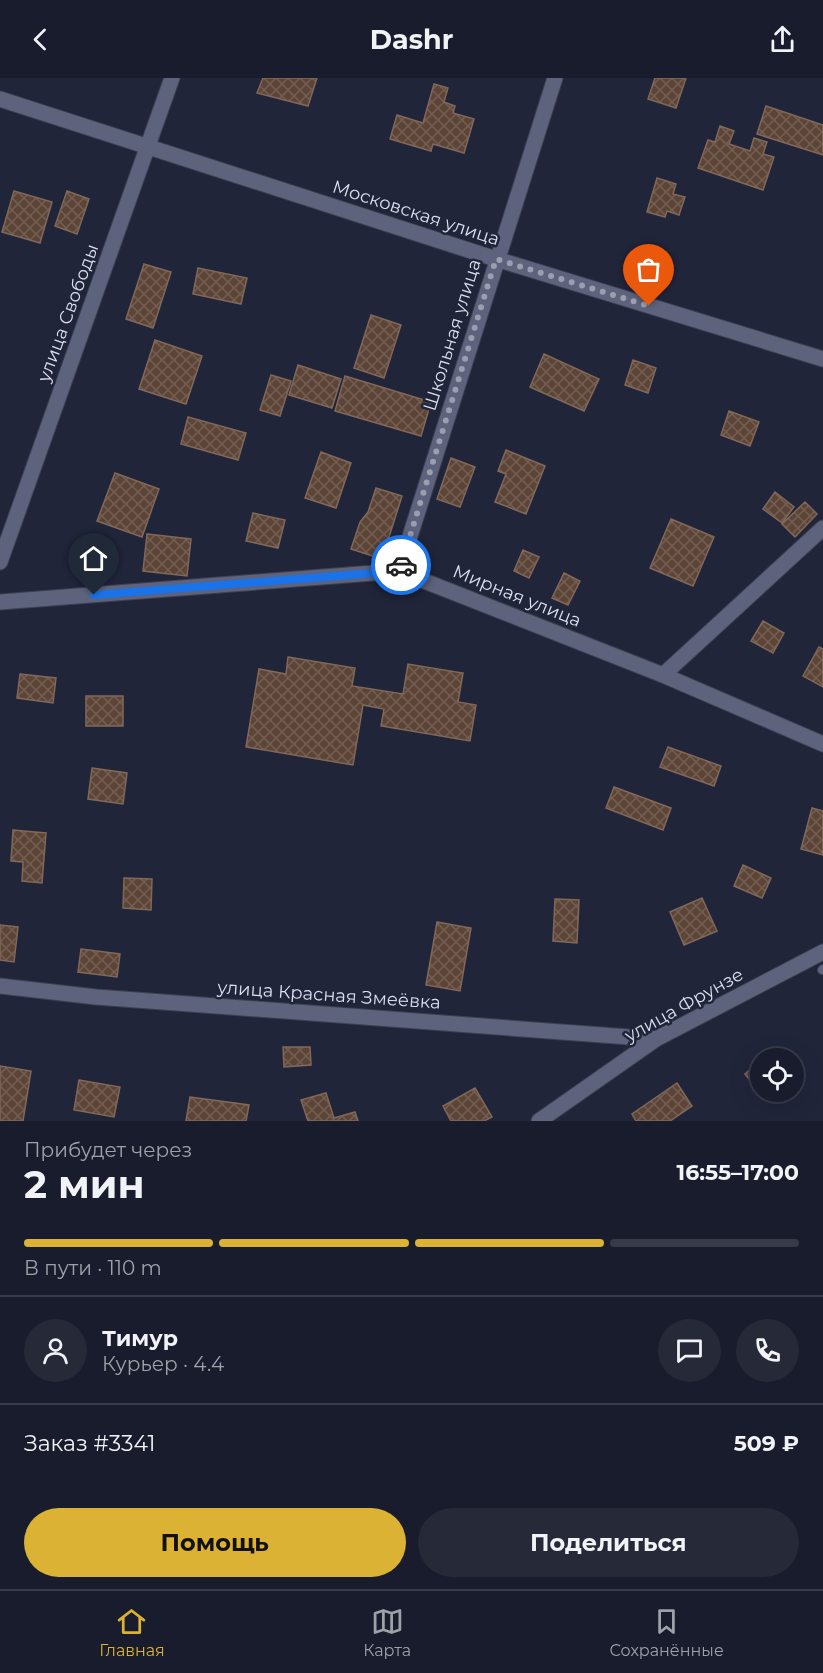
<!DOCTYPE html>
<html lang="ru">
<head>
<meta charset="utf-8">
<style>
  body { margin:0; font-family:Montserrat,sans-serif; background:#262938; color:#f1f3f6; height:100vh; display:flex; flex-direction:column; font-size:22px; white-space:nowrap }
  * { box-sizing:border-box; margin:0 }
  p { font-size:20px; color:#9fa1a9 }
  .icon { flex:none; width:33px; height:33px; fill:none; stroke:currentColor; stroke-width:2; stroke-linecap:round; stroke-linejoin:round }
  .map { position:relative; height:1043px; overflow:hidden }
  .sheet { display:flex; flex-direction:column; background:#191c2c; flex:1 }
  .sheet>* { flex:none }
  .tools { position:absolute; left:750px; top:970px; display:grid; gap:12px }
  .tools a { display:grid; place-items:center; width:54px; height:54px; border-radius:50%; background:#191c2c; box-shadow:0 6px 24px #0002,0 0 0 2px #373a48; font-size:30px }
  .pin { position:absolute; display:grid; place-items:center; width:51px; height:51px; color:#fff; margin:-62px -26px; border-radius:50% 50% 50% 0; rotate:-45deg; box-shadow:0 0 6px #0007 }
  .pin .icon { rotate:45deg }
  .courier { position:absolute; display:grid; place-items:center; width:60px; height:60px; margin:-30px; border:4px solid #1a73e8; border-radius:50%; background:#fff; color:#222; box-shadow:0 2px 8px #0007 }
  .head em { font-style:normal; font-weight:700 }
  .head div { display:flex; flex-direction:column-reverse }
  .head { display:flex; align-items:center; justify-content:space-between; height:102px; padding:0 24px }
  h1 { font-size:39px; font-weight:700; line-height:45px }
  .bar { display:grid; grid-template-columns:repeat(4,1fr); gap:9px 6px; align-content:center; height:72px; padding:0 24px }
  .bar i { height:8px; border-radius:4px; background:#373a48 }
  .bar .on { background:#dbb233 }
  .bar p { grid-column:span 4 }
  .line { display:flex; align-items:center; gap:15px; padding:0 24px; border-top:2px solid #373a48 }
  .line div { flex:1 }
  .round { display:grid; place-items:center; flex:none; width:63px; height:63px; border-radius:32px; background:#262938 }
  .primary-button { display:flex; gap:12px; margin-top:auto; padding:12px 24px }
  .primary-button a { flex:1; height:69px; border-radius:36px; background:#dbb233; color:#111; font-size:24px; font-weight:700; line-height:69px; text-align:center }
  .primary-button a+a { background:#262938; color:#f1f3f6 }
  header { display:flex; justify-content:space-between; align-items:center; height:78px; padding:0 24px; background:#191c2c; font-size:27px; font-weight:700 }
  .dock { display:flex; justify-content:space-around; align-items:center; height:84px; border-top:2px solid #373a48; background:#191c2c; font-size:16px; color:#9fa1a9 }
  .dock a { display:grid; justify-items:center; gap:3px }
  .dock .on { color:#dbb233 }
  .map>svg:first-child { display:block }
  .building { fill:url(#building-cross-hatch); stroke:#816859; stroke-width:1.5 }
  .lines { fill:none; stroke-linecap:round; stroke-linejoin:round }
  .service-casing { stroke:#3c4052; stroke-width:10 }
  .minor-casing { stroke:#3c4052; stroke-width:17 }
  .service { stroke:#5d637c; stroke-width:8 }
  .minor { stroke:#5d637c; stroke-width:15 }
  .done { stroke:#9a9eaf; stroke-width:6; stroke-dasharray:0 10.8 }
  .route { stroke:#1a73e8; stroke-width:8 }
  .labels { text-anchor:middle; stroke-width:5; stroke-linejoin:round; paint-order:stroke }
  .street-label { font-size:18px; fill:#dbdfee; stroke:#21253a }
</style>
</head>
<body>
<header><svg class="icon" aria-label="back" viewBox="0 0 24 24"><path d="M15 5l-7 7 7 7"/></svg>Dashr<svg class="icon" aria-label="share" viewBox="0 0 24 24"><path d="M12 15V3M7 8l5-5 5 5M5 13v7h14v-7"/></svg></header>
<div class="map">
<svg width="823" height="1043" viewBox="0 0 823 1043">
  <defs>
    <pattern id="building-cross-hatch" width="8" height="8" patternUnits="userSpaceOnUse" patternTransform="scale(1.5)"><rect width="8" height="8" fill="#5c4436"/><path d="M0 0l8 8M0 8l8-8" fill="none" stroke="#735f53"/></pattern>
  </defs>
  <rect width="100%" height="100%" fill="#21253a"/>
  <path class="building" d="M263 0H317L308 28 257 15Z
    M655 0H686L676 30 648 21Z
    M434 6 448 10 444 24 455 28 453 35 474 41 464 75 433 66 431 73 390 61 397 37 423 45Z
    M766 28 823 47V77L757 56Z
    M720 48 734 53 729 66 750 73 754 60 767 64 763 76 774 79 763 112 698 90 708 62 715 64Z
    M657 100 676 106 673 116 685 119 679 137 667 133 665 139 647 134Z
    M14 113 52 124 40 165 2 154Z
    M67 113 89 121 77 156 55 148Z
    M144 186 171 194 153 250 126 241Z
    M198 190 247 200 241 226 193 216Z
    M371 237 401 247 384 300 354 290Z
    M155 262 202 278 186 326 139 311Z
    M544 276 599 301 584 333 530 309Z
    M633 282 656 290 648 315 625 307Z
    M298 287 341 301 332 330 289 317Z
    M271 297 291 303 280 338 260 332Z
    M345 298 431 324 421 358 335 333Z
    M729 333 759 344 750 368 721 357Z
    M188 339 246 355 238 382 181 366Z
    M506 372 545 388 526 436 495 424 506 396 498 393Z
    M321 374 351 385 336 430 305 420Z
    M451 380 475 389 460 429 437 421Z
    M115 395 159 411 142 459 97 443Z
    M376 410 402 418 382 481 351 471 360 444 368 434Z
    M775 414 794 429 782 445 763 431Z
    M805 424 817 436 795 459 782 446Z
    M253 435 285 442 278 470 246 463Z
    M671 441 714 459 693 508 650 490Z
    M147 456 191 461 187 498 143 493Z
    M523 472 539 479 529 500 514 493Z
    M564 495 580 503 568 527 552 520Z
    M763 543 784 555 773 575 751 563Z
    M819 569 823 571V609L803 598Z
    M288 579 355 590 352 608 403 616 408 586 463 595 458 624 476 627 470 663 381 648 384 631 363 627 353 687 246 669 259 591 286 596Z
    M20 596 56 600 53 625 17 620Z
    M86 618H123V648H86Z
    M668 669 721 688 714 708 660 689Z
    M92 690 127 695 123 726 88 721Z
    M614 709 671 730 663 752 606 730Z
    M812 730 823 733V777L801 771Z
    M13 752 46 755 42 805 22 803 23 784 11 783Z
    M743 787 771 800 762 820 734 808Z
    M124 800 152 801 151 832 123 830Z
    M702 820 717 853 684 867 670 834Z
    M555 821 579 822 577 865 553 863Z
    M437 844 471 850 460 913 426 907Z
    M0 847 18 849 14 884 0 882Z
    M81 871 120 876 117 899 78 894Z
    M283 969H310L311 987 284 989Z
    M776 970 786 981H763Z
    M760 983V1010L758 1012 745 996Z
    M0 988 31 993 23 1043H0Z
    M79 1002 120 1009 114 1039 74 1032Z
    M677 1005 692 1028 670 1043H636L632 1036Z
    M475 1010 492 1039 484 1043H451L443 1028Z
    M326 1015 334 1040 355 1034 358 1043H308L301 1022Z
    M190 1019 249 1027 246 1043H186Z"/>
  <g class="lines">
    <defs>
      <path id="service" d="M822 892 823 891"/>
      <path id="minor" d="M0 21 496 181 823 281
        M0 484 172 0
        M399 493 555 0
        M0 524 399 493 663 597 823 666
        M663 597 823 450
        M0 908 96 919 656 961
        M539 1043 656 961 823 874"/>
    </defs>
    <use href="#service" class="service-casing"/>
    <use href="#minor" class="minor-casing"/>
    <use href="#service" class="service"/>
    <use href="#minor" class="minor"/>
  </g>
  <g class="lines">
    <path class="done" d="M401 487 496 181 649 228"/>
    <path class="route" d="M94 517 399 493 401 487"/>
  </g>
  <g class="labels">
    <g class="street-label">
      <text transform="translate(416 135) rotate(18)" y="6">Московская улица</text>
      <text transform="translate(68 235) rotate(-70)" y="6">улица Свободы</text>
      <text transform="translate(452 257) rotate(-73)" y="6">Школьная улица</text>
      <text transform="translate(517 518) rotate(22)" y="6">Мирная улица</text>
      <text transform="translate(329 917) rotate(4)" y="6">улица Красная Змеёвка</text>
      <text transform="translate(684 927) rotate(-29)" y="6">улица Фрунзе</text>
    </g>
  </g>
</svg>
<div class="tools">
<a><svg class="icon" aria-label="locate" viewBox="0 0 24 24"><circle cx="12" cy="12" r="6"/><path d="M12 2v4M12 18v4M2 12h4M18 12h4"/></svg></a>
</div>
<div class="pin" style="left:649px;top:228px;background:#ea580c"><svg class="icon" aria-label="bag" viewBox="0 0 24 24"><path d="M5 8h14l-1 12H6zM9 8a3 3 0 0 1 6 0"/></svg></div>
<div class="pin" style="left:94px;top:517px;background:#1f2937"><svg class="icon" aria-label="home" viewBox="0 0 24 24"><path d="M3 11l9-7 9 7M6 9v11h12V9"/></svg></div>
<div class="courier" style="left:401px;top:487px"><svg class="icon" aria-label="car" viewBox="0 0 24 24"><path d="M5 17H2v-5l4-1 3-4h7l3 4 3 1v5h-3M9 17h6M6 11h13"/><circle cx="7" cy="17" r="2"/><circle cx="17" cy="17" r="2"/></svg></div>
</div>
<section class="sheet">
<div class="head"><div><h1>2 мин</h1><p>Прибудет через</p></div><em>16:55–17:00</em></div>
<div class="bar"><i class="on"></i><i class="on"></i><i class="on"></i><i></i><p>В пути · 110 m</p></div>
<div class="line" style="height:108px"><a class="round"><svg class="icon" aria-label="person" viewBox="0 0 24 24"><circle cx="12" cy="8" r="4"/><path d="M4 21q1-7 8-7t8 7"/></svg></a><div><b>Тимур</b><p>Курьер · 4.4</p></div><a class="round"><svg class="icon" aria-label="chat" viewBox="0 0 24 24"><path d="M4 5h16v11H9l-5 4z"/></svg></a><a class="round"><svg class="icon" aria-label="phone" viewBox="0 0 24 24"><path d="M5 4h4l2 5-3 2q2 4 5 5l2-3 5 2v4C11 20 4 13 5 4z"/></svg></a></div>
<div class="line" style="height:78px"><div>Заказ #3341</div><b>509 ₽</b></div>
<div class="primary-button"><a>Помощь</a><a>Поделиться</a></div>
</section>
<nav class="dock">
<a class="on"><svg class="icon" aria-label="home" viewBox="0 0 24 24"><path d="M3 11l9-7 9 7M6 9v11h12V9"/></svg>Главная</a>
<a><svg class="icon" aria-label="map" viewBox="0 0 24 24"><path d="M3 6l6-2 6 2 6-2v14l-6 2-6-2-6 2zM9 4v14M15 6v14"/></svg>Карта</a>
<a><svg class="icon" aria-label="saved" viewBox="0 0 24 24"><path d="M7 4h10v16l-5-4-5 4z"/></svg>Сохранённые</a>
</nav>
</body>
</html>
